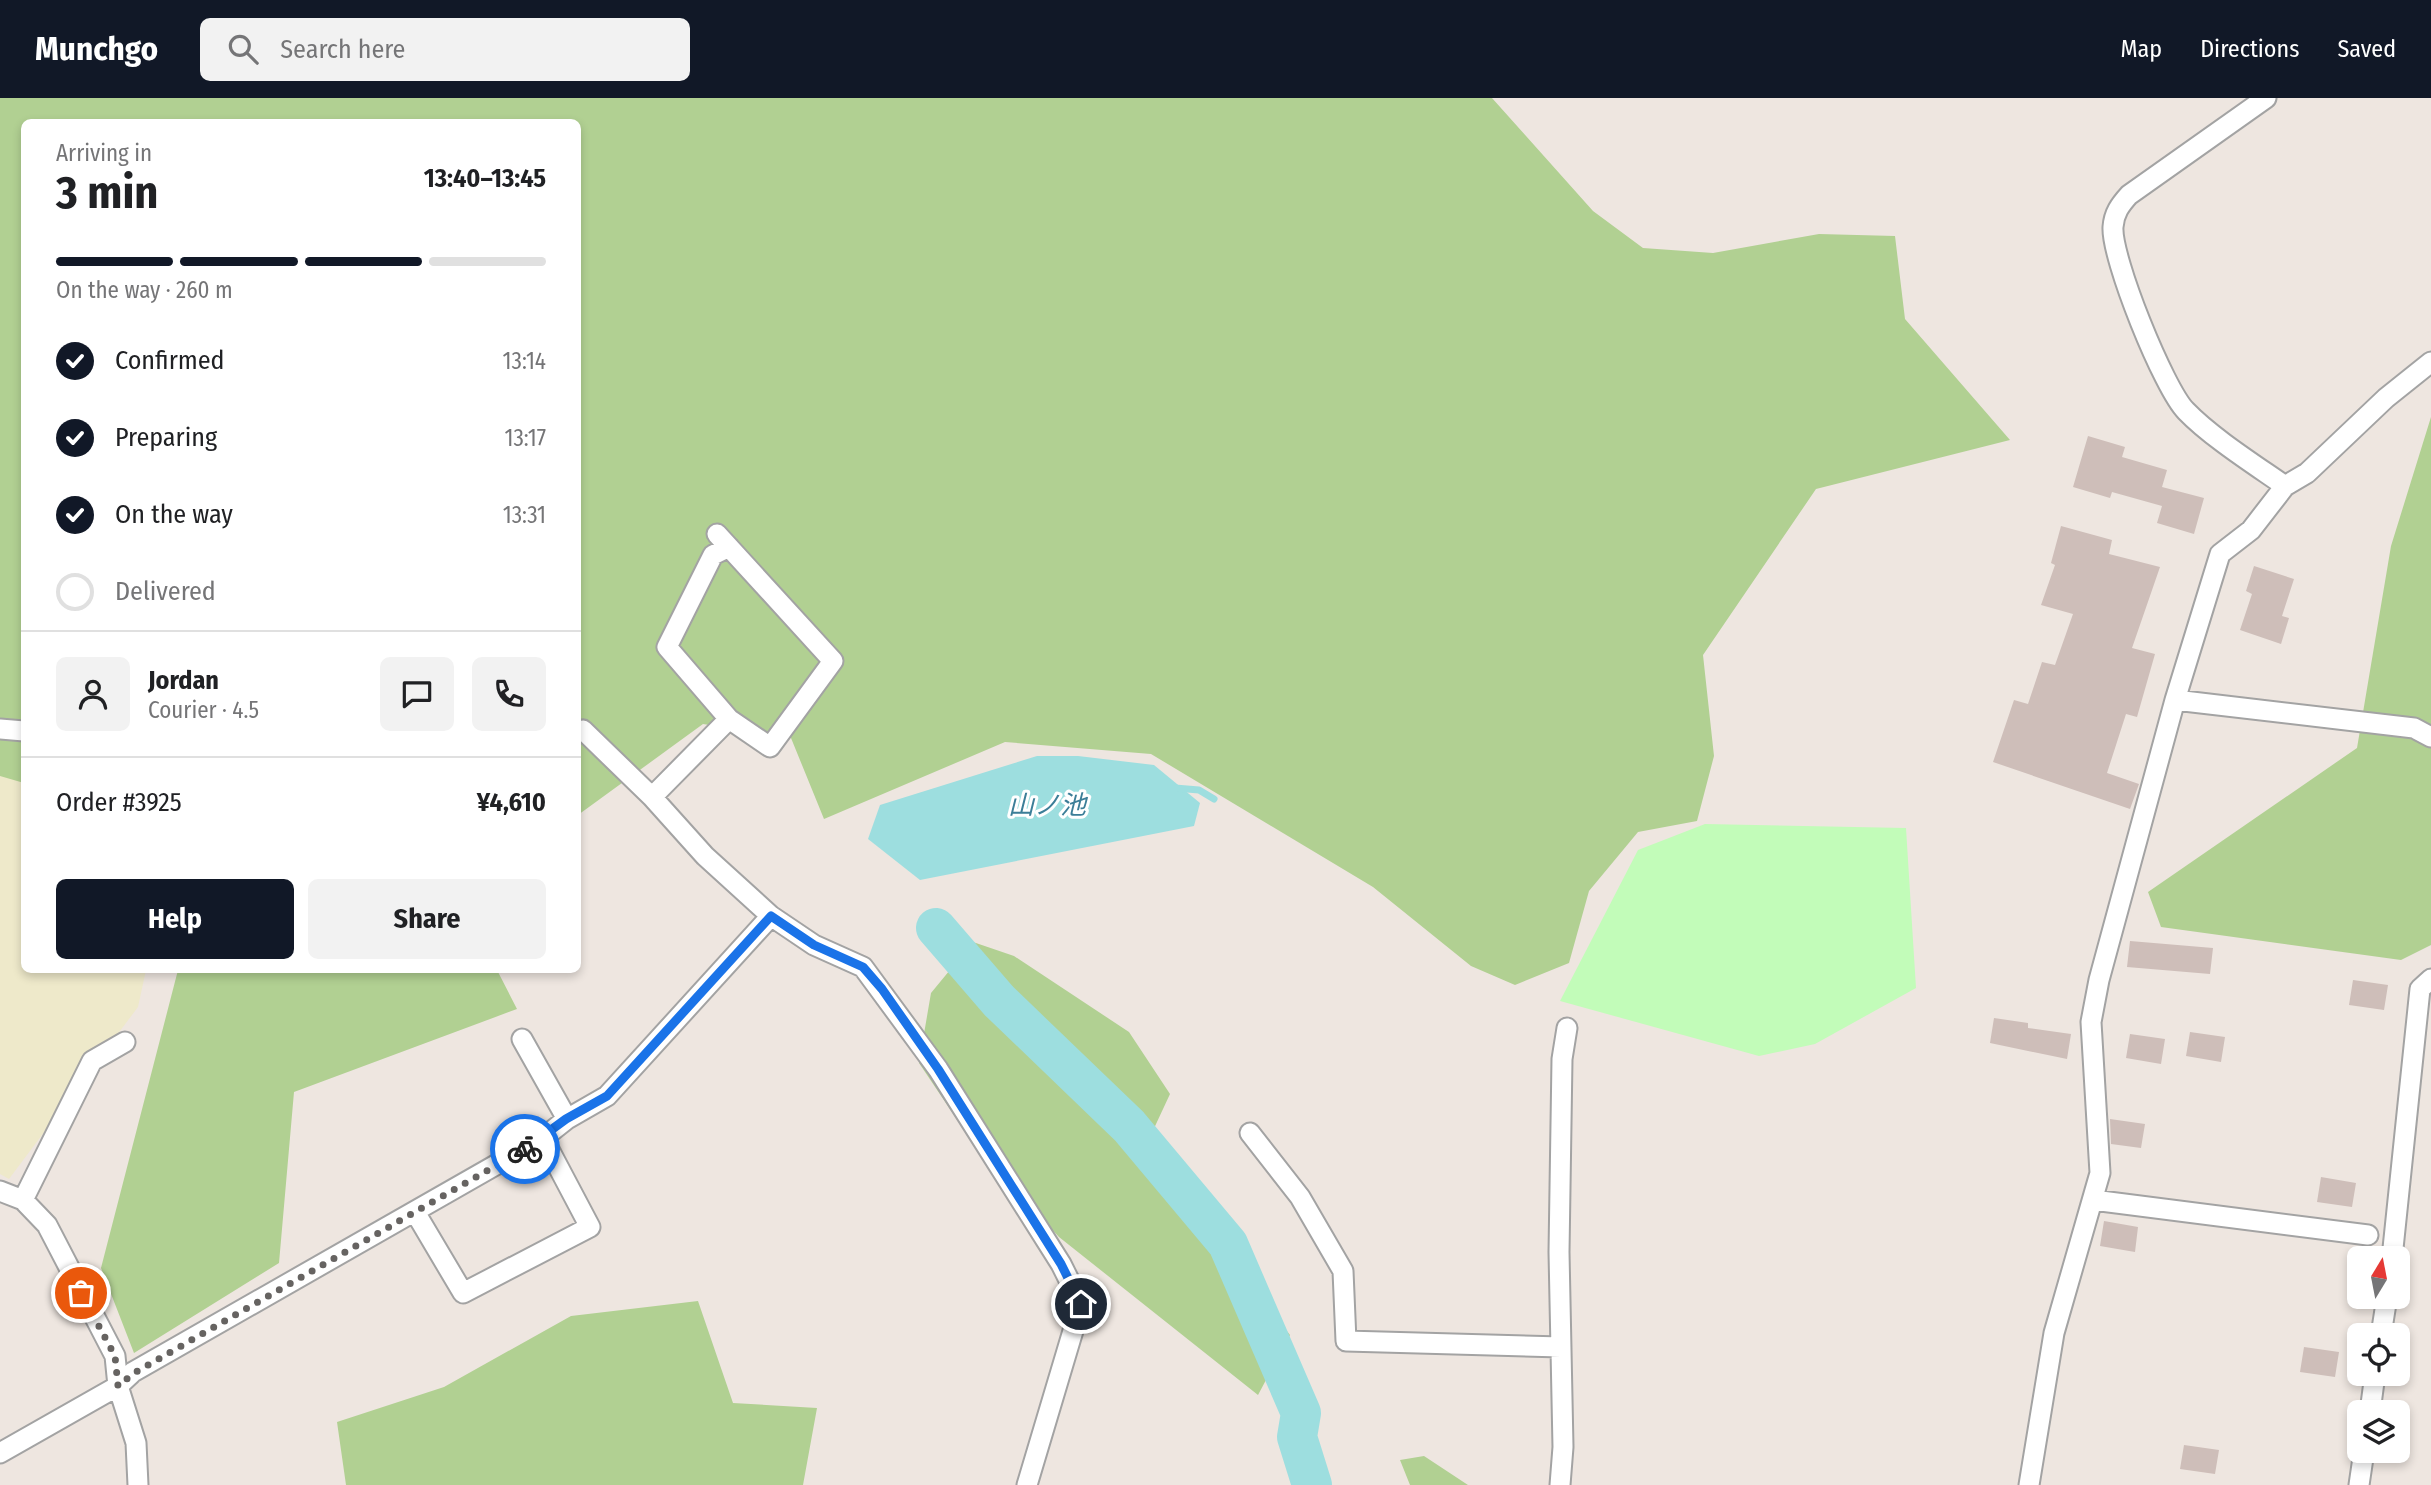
<!DOCTYPE html>
<html lang="en">
<head>
<meta charset="utf-8">
<style>
  body { margin:0; font-family:"Fira Sans Condensed","Noto Sans JP",sans-serif; background:#f2f2f2; color:#202124; height:100vh; display:flex; flex-direction:column; font-size:26px; white-space:nowrap }
  * { box-sizing:border-box; margin:0 }
  p { font-size:23px; color:#757577 }
  .icon { flex:none; width:38px; height:38px; fill:none; stroke:currentColor; stroke-width:2; stroke-linecap:round; stroke-linejoin:round }
  .map { position:relative; flex:1; overflow:hidden }
  .details { position:absolute; left:21px; top:21px; width:560px; height:854px; display:flex; flex-direction:column; background:#fff; border-radius:10px; box-shadow:0 4px 10px #0003 }
  .details>* { flex:none }
  .needle { width:46px; rotate:10deg }
  .tools { position:absolute; left:2347px; top:1148px; display:grid; gap:14px }
  .tools a { display:grid; place-items:center; width:63px; height:63px; border-radius:10px; background:#fff; box-shadow:0 4px 10px #0003; font-size:35px }
  .pin { position:absolute; display:grid; place-items:center; width:60px; height:60px; color:#fff; margin:-30px; border:4px solid #fff; border-radius:50%; box-shadow:0 2px 7px #0007 }
  .courier { position:absolute; display:grid; place-items:center; width:70px; height:70px; margin:-35px; border:5px solid #1a73e8; border-radius:50%; background:#fff; color:#222; box-shadow:0 2px 9px #0007 }
  .overview em { font-style:normal; font-weight:700 }
  .overview div { display:flex; flex-direction:column-reverse }
  .overview { display:flex; align-items:center; justify-content:space-between; height:119px; padding:0 35px }
  h1 { font-size:46px; font-weight:700; line-height:52px }
  .bar { display:grid; grid-template-columns:repeat(4,1fr); gap:10px 7px; align-content:center; height:84px; padding:0 35px }
  .bar i { height:9px; border-radius:5px; background:#e0e0e0 }
  .bar .on { background:#111827 }
  .bar p { grid-column:span 4 }
  .line { display:flex; align-items:center; gap:18px; padding:0 35px; border-top:2px solid #e0e0e0 }
  .line div { flex:1 }
  .round { display:grid; place-items:center; flex:none; width:74px; height:74px; border-radius:10px; background:#f2f2f2 }
  ol { padding:0 35px; list-style:none }
  li { display:flex; align-items:center; gap:21px; height:77px }
  li p { margin-inline-start:auto }
  li .icon { padding:7px; border-radius:50%; background:#111827; color:#fff; stroke-width:4 }
  li:last-child { color:#757577 }
  li i { width:38px; height:38px; border:4px solid #e0e0e0; border-radius:50% }
  .cta { display:flex; gap:14px; margin-top:auto; padding:14px 35px }
  .cta a { flex:1; height:80px; border-radius:10px; background:#111827; color:#fff; font-size:28px; font-weight:700; line-height:80px; text-align:center }
  .cta a+a { background:#f2f2f2; color:#202124 }
  header { display:flex; align-items:center; gap:42px; box-sizing:border-box; height:98px; padding:0 35px; background:#111827; color:#fff }
  header strong { font-size:33px }
  nav { display:flex; gap:38px; margin-inline-start:auto; font-size:24px }
  .search { width:490px; height:63px; background:#f2f2f2; display:flex; align-items:center; gap:18px; box-sizing:border-box; padding:0 24px; border-radius:10px; color:#757577; font-size:26px }
  .map>svg:first-child { display:block }
  .farmland { fill:#eee9ca }
  .forest { fill:#b1d092 }
  .park { fill:#c2fcb9 }
  .water { fill:#9ddedf }
  .lines { fill:none; stroke-linecap:round; stroke-linejoin:round }
  .stream { stroke:#9ddedf; stroke-width:7 }
  .river { stroke:#9ddedf; stroke-width:40 }
  .building { fill:#cebeb9 }
  .minor-casing { stroke:#a3a3a3; stroke-width:23 }
  .minor { stroke:#fff; stroke-width:19 }
  .done { stroke:#666361; stroke-width:7; stroke-dasharray:0 12.6 }
  .route { stroke:#1a73e8; stroke-width:9 }
  .labels { text-anchor:middle; stroke-width:6; stroke-linejoin:round; paint-order:stroke }
  .water-label { font-size:26px; font-style:italic; fill:#3c7e98; stroke:#fff }
</style>
</head>
<body>
<header>
<strong>Munchgo</strong>
<div class="search"><svg class="icon" aria-label="search" viewBox="0 0 24 24"><circle cx="10" cy="10" r="6"/><path d="M15 15l6 6"/></svg>Search here</div>
<nav><a>Map</a><a>Directions</a><a>Saved</a></nav>
</header>
<div class="map">
<svg width="2431" height="1387" viewBox="0 0 2431 1387">
  <rect width="100%" height="100%" fill="#eee6e0"/>
  <path class="farmland" d="M24 650V872H146L138 909 9 1081 0 1076V652Z"/>
  <path class="forest" d="M0 0H1492L1593 113 1643 150 1713 155 1819 136 1895 138 1905 221 2010 342 1816 391 1703 557 1714 658 1697 723 1638 734 1589 793 1569 865 1515 887 1471 868 1373 789 1151 656 1005 644 824 721 791 640 703 626 578 717V24H24V685L0 678Z
    M2431 319V847L2401 862 2161 829 2148 794 2357 650 2391 448Z
    M973 844 1014 858 1129 934 1170 996 1143 1054 1290 1237 1258 1297 1059 1139 974 1047 919 965 931 895Z
    M178 872H497L517 911 294 994 279 1165 134 1255 101 1170Z
    M698 1203 733 1305 817 1310 803 1387H346L337 1324 444 1289 571 1218Z
    M1424 1358 1468 1387H1410L1400 1362Z"/>
  <path class="park" d="M1705 726 1906 730 1916 890 1815 946 1759 958 1560 903 1638 752Z"/>
  <path class="water" d="M1037 658H1078L1154 667 1200 705 1194 728 920 782 868 741 880 707Z"/>
  <g class="lines">
    <path class="stream" d="M1175 690 1199 692 1214 701"/>
    <path class="river" d="M936 830 999 903 1129 1028 1228 1146 1301 1315 1297 1339 1312 1387"/>
  </g>
  <path class="building" d="M2088 338 2125 349 2122 359 2167 372 2162 389 2204 400 2194 436 2157 425 2162 408 2112 394 2110 400 2073 389Z
    M2061 428 2112 442 2109 456 2160 469 2132 550 2155 556 2137 619 2126 616 2107 675 2139 686 2130 711 1993 664 2014 602 2028 606 2042 564 2055 567 2073 516 2041 507 2055 467 2051 465Z
    M2254 468 2294 481 2282 518 2289 520 2281 546 2240 532 2252 496 2246 493Z
    M2130 843 2213 850 2210 876 2127 869Z
    M2353 882 2388 887 2384 912 2349 907Z
    M1994 920 2028 925V930L2071 936 2067 961 1990 945Z
    M2190 934 2225 939 2221 964 2186 958Z
    M2130 936 2165 941 2161 966 2126 960Z
    M2110 1021 2145 1026 2141 1050 2111 1046Z
    M2321 1079 2356 1085 2352 1109 2317 1104Z
    M2104 1123 2138 1129 2135 1154 2100 1148Z
    M2304 1249 2339 1254 2335 1279 2300 1274Z
    M2184 1347 2219 1352 2215 1376 2180 1371Z"/>
  <g class="lines">
    <defs>
      <path id="minor" d="M2266 0 2129 97C2120 107 2114 115 2113 129 2111 160 2164 291 2186 313 2211 339 2255 367 2285 388
        M717 436 833 563 770 649 729 621
        M2175 602 2414 630 2431 639
        M0 631 24 633
        M578 634 583 632 652 699 705 758 771 818 814 847 863 869 938 971 1061 1166 1081 1206 1027 1387
        M652 699 729 621 667 549 713 457 729 449
        M522 941 567 1021
        M1250 1035 1300 1099 1343 1173 1346 1243 1561 1249
        M0 1093 23 1102 47 1127 115 1258 118 1288 136 1345 138 1387
        M23 1102 92 963 125 944
        M2093 1102 2368 1137
        M415 1114 463 1195 590 1129 543 1040
        M2392 1160 2420 891 2431 881
        M2381 1237 2387 1199
        M2370 1314 2375 1276
        M0 1355 118 1288 133 1274 543 1040 567 1021 607 998 771 818
        M1560 1387 1563 1349 1559 1154 1562 961 1567 930
        M2029 1387 2054 1235 2100 1075 2091 924 2099 882 2175 602 2220 456 2251 432 2285 388 2307 375 2386 300 2431 264
        M2359 1387 2364 1353"/>
    </defs>
    <use href="#minor" class="minor-casing"/>
    <use href="#minor" class="minor"/>
  </g>
  <g class="lines">
    <path class="done" d="M81 1195 115 1258 118 1288 134 1275 525 1051"/>
    <path class="route" d="M525 1051 566 1021 607 998 771 818 814 847 863 869 882 891 938 971 1061 1166 1081 1206"/>
  </g>
  <g class="labels">
    <g class="water-label">
      <text x="1047" y="716">山ノ池</text>
    </g>
  </g>
</svg>
<div class="tools">
<a><svg class="needle" viewBox="-14 -14 28 28"><path d="M0-13l5 13h-10z" fill="#e53935"/><path d="M0 13l5-13h-10z" fill="#757577"/></svg></a>
<a><svg class="icon" aria-label="locate" viewBox="0 0 24 24"><circle cx="12" cy="12" r="6"/><path d="M12 2v4M12 18v4M2 12h4M18 12h4"/></svg></a>
<a><svg class="icon" aria-label="layers" viewBox="0 0 24 24"><path d="M12 4l9 5-9 5-9-5zM3 14l9 5 9-5"/></svg></a>
</div>
<div class="pin" style="left:81px;top:1195px;background:#ea580c"><svg class="icon" aria-label="bag" viewBox="0 0 24 24"><path d="M5 8h14l-1 12H6zM9 8a3 3 0 0 1 6 0"/></svg></div>
<div class="pin" style="left:1081px;top:1206px;background:#1f2937"><svg class="icon" aria-label="home" viewBox="0 0 24 24"><path d="M3 11l9-7 9 7M6 9v11h12V9"/></svg></div>
<div class="courier" style="left:525px;top:1051px"><svg class="icon" aria-label="bike" viewBox="0 0 24 24"><circle cx="6" cy="16" r="4"/><circle cx="18" cy="16" r="4"/><path d="M6 16l4-8h5l3 8M10 8l3 8H6M13 5h3"/></svg></div>
<section class="details">
<div class="overview"><div><h1>3 min</h1><p>Arriving in</p></div><em>13:40–13:45</em></div>
<div class="bar"><i class="on"></i><i class="on"></i><i class="on"></i><i></i><p>On the way · 260 m</p></div>
<ol>
<li><svg class="icon" aria-label="check" viewBox="0 0 24 24"><path d="M5 12l5 5 9-10"/></svg>Confirmed<p>13:14</p></li>
<li><svg class="icon" aria-label="check" viewBox="0 0 24 24"><path d="M5 12l5 5 9-10"/></svg>Preparing<p>13:17</p></li>
<li><svg class="icon" aria-label="check" viewBox="0 0 24 24"><path d="M5 12l5 5 9-10"/></svg>On the way<p>13:31</p></li>
<li><i></i>Delivered</li>
</ol>
<div class="line" style="height:126px"><a class="round"><svg class="icon" aria-label="person" viewBox="0 0 24 24"><circle cx="12" cy="8" r="4"/><path d="M4 21q1-7 8-7t8 7"/></svg></a><div><b>Jordan</b><p>Courier · 4.5</p></div><a class="round"><svg class="icon" aria-label="chat" viewBox="0 0 24 24"><path d="M4 5h16v11H9l-5 4z"/></svg></a><a class="round"><svg class="icon" aria-label="phone" viewBox="0 0 24 24"><path d="M5 4h4l2 5-3 2q2 4 5 5l2-3 5 2v4C11 20 4 13 5 4z"/></svg></a></div>
<div class="line" style="height:91px"><div>Order #3925</div><b>¥4,610</b></div>
<div class="cta"><a>Help</a><a>Share</a></div>
</section>
</div>
</body>
</html>
